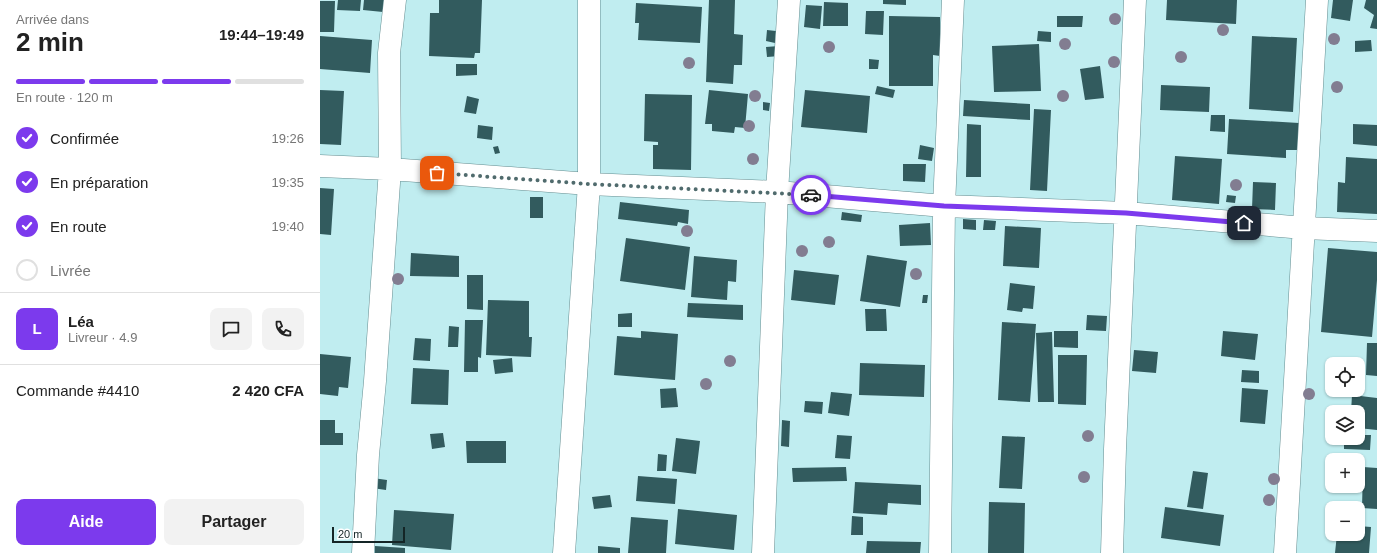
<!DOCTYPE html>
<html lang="fr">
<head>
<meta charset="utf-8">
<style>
  body { margin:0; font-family:Helvetica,sans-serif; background:#f2f2f2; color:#222; height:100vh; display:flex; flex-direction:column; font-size:15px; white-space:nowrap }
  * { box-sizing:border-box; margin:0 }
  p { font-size:13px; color:#767676 }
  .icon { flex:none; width:22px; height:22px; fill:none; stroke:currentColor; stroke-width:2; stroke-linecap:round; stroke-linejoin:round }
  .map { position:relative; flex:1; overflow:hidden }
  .sheet { display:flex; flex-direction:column; background:#fff; width:320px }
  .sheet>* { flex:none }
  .fabs { position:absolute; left:1005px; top:357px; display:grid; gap:8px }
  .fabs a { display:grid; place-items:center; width:40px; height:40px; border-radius:8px; background:#fff; box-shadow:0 1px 3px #0004; font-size:20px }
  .scale { position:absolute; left:12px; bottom:10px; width:73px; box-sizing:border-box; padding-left:4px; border:2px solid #142526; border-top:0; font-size:11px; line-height:14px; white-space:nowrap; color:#142526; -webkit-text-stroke:3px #fff; paint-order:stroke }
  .pin { position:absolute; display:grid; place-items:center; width:34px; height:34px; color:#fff; margin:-17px; border-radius:8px; box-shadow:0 2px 6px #0006 }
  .courier { position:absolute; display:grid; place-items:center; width:40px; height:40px; margin:-20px; border:3px solid #7c3aed; border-radius:50%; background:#fff; color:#222; box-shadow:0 1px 5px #0007 }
  .overview em { font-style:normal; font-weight:800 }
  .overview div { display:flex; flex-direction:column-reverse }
  .overview { display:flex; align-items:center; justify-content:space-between; height:68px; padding:0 16px }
  h1 { font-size:26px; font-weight:800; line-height:30px }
  .bar { display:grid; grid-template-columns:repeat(4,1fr); gap:6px 4px; align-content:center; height:48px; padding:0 16px }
  .bar i { height:5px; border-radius:3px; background:#e0e0e0 }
  .bar .active { background:#7c3aed }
  .bar p { grid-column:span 4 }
  .line { display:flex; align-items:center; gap:10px; padding:0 16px; border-top:1px solid #e0e0e0 }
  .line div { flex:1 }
  .round { display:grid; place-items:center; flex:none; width:42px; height:42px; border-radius:8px; background:#f2f2f2 }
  ol { padding:0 16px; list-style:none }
  li { display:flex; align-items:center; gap:12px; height:44px }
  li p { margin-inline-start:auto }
  li .icon { padding:4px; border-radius:50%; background:#7c3aed; color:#fff; stroke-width:4 }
  li:last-child { color:#767676 }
  li i { width:22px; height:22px; border:2px solid #e0e0e0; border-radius:50% }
  .primary-button { display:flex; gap:8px; margin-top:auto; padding:8px 16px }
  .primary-button a { flex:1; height:46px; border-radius:8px; background:#7c3aed; color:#fff; font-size:16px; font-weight:800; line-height:46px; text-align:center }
  .primary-button a+a { background:#f2f2f2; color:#222 }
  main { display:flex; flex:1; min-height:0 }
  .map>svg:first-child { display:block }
  .building { fill:#325b5e }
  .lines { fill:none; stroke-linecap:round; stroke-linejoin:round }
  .minor-casing { stroke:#658e91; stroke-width:23 }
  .minor { stroke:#fff; stroke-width:22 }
  .tree { fill:#827d91 }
  .done { stroke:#506b6d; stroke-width:4; stroke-dasharray:0 7.2 }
  .route { stroke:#7c3aed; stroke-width:5 }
</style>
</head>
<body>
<main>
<section class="sheet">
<div class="overview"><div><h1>2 min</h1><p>Arrivée dans</p></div><em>19:44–19:49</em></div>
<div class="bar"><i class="active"></i><i class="active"></i><i class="active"></i><i></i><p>En route · 120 m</p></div>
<ol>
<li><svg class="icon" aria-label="check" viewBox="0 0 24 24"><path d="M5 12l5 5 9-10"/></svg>Confirmée<p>19:26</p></li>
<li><svg class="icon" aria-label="check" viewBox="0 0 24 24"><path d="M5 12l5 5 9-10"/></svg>En préparation<p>19:35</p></li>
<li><svg class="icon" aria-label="check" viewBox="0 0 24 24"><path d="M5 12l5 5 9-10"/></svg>En route<p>19:40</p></li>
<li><i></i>Livrée</li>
</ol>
<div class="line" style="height:72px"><b class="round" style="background:#7c3aed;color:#fff">L</b><div><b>Léa</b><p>Livreur · 4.9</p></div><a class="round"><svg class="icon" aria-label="chat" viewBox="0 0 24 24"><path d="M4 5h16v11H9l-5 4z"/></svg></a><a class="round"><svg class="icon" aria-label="phone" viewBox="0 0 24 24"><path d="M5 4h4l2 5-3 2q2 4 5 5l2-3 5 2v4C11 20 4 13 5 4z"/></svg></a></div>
<div class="line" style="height:52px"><div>Commande #4410</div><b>2 420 CFA</b></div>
<div class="primary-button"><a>Aide</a><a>Partager</a></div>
</section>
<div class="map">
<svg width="1057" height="553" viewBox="0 0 1057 553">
  <rect width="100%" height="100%" fill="#c0edf0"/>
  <path class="building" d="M18 0H41L40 11 17 10Z
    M44 0H64L63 12 43 10Z
    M119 0H162L160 53H155L154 58 109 56 110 13H119Z
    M389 0H415L414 34 423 35 422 65H414L413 84 386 82Z
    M563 0H586V5L563 4Z
    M847 0H917L916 24 846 20Z
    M1013 0H1033L1030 21 1011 18Z
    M1046 0H1057V29L1050 28 1054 15 1044 8Z
    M0 1H15L14 32H0Z
    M504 2 528 3V26H503Z
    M316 3 382 7 380 43 318 40 319 23H315Z
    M486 5 502 6 500 29 484 27Z
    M546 11H564L563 35 545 34Z
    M569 16 620 17V56L613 55V86H569Z
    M737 16H763L762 27H737Z
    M447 30 456 31 455 43 446 41Z
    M718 31 731 32V42L717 41Z
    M0 36 52 40 50 73 0 69Z
    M932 36 977 38 973 112 929 109Z
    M1051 40 1052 51 1035 52V41Z
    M719 44 721 91 674 92 672 46Z
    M459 46 460 56 447 57 446 47Z
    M549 59 559 60 558 69H549Z
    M136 64H157V75L136 76Z
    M780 66 784 98 765 100 760 69Z
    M841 85 890 87 889 112 840 110Z
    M557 86 575 90 573 98 555 94Z
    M0 90 24 91 21 145 0 144Z
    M389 90 428 94 425 128 415 127 414 133 392 131V124H385Z
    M485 90 550 96 547 133 481 127Z
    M325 94 372 95 371 170 333 169V145H338V142L324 141Z
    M147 96 159 99 156 114 144 112Z
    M644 100 710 104V120L643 116Z
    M443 102 450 103 449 111 443 110Z
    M714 109 731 110 727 191 710 190Z
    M891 115H905V132L890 131Z
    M909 119 979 123 978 150H966V158L907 154Z
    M647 124 661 125V177H646Z
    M1033 124 1057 125V146L1033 144Z
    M158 125 173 127 172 140 157 138Z
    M600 145 614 148 612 161 598 159Z
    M178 146 180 153 175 154 173 147Z
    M855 156 902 159 899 204 852 200Z
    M1026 157 1057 159V214L1017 212 1018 182 1025 183Z
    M583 164H606L605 182 583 181Z
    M933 182 956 183 955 210 932 209Z
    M0 188 14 189 11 235 0 234Z
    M907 195 916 196 915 203 906 202Z
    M210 197H223V218H210Z
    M300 202 369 210 368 224 358 222 357 226 298 219Z
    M522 212 542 215 541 222 521 220Z
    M643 219 656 220V230L643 229Z
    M664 220 676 221 675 230H663Z
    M610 223 611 245 580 246 579 225Z
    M685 226 721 228 719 268 683 266Z
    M306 238 370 247 365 290 300 281Z
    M1008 248 1057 252V280L1052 337 1001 332Z
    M91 253 139 256V277L90 276Z
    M547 255 587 261 580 307 540 301Z
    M374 256 417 260 416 282 408 281 407 300 371 297Z
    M474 270 519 275 515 305 471 300Z
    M147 275H163V310L147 309Z
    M690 283 715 286 713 309 703 308 702 312 687 310Z
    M603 295H608L607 303H602Z
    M168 300 209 301V337H212L211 357 166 355Z
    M368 303 423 305V320L367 317Z
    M545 309H566L567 331H546Z
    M312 313V327H298V314Z
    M767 315 787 316 786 331 766 330Z
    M145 320H163L161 358 158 357V372H144Z
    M682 322 716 324 710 402 678 400Z
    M129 326 139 327 138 347H128Z
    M321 331 358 334 355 380 294 375 297 336 321 338Z
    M734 331H758V348L734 347Z
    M903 331 938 334 935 360 901 356Z
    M732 332 734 402H718L716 333Z
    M95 338 111 339 110 361 93 360Z
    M1047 343H1057V376L1046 375Z
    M814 350 838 352 836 373 812 371Z
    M0 354 31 357 28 388 19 387 18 396 0 394Z
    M738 355H767L766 405 738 404Z
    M192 358 193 372 175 374 173 360Z
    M540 363 605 365 604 397 539 395Z
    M93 368 129 370 128 405 91 404Z
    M922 370 939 371V383L921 382Z
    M356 388 358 407 341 408 340 389Z
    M922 388 948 390 945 424 920 422Z
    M511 392 532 394 529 416 508 413Z
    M1032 395 1057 398V430L1038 428V412H1031Z
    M485 401 503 402 502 414 484 412Z
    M0 420H15V433H23V445H0Z
    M462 420 470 421 469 447 461 446Z
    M123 433 125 447 112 449 110 434Z
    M517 435 532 436 530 459 515 458Z
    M1038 435H1051L1050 450 1024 449V438H1038Z
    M682 436 705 437 702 489 679 488Z
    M356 438 380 441 376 474 352 471Z
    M146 441H186V463H147Z
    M338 454 347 455 346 471H337Z
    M526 467 527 481 473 482 472 468Z
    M1043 467 1057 468V509L1042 508Z
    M873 471 888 473 883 509 867 507Z
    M318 476 357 479 355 504 316 501Z
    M53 478 67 480 66 490 52 488Z
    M535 482 601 485V505L568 503 567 515 533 513Z
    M290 495 292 507 274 509 272 497Z
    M669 502 705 503 704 553H668Z
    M845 507 904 515 900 546 841 538Z
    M358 509 417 515 414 550 355 544Z
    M74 510 134 514 131 550 72 545Z
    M532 516 543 517V535H531Z
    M311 517 348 520 346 553H308Z
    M1038 526 1051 527 1049 553H1015L1017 534H1038Z
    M547 541 601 542 600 553H546Z
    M55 546 85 548V553H55Z
    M278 546 300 548V553H278Z"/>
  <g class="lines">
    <defs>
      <path id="minor" d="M0 166 70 169 269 184 457 192 624 206 806 213 984 228 1057 231
        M43 553 48 455 55 381 70 169 69 53 75 0
        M244 553 269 184V0
        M443 553 457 192 469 0
        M620 553 624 206 633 0
        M792 553 795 449 815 0
        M965 553 997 0"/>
    </defs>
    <use href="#minor" class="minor-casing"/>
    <use href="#minor" class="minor"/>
  </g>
  <g class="tree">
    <circle cx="795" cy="19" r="6"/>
    <circle cx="903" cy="30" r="6"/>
    <circle cx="1014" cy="39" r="6"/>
    <circle cx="745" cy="44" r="6"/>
    <circle cx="509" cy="47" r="6"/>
    <circle cx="861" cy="57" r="6"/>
    <circle cx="794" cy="62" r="6"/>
    <circle cx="369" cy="63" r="6"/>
    <circle cx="1017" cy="87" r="6"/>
    <circle cx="435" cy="96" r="6"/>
    <circle cx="743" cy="96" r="6"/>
    <circle cx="429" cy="126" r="6"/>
    <circle cx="433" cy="159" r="6"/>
    <circle cx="916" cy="185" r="6"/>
    <circle cx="367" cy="231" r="6"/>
    <circle cx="509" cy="242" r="6"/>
    <circle cx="482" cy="251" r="6"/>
    <circle cx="596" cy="274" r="6"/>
    <circle cx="78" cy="279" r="6"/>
    <circle cx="410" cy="361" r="6"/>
    <circle cx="386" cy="384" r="6"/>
    <circle cx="989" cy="394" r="6"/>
    <circle cx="768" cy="436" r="6"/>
    <circle cx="764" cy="477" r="6"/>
    <circle cx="954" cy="479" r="6"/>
    <circle cx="949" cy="500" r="6"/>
  </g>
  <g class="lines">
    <path class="done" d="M117 173 269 184 491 195"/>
    <path class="route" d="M491 195 624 206 806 213 924 223"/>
  </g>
</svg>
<div class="fabs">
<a><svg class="icon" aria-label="locate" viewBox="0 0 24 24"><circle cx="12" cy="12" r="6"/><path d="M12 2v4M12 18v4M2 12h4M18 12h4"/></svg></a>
<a><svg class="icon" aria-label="layers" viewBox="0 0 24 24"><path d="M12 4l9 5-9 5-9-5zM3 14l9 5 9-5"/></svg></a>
<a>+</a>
<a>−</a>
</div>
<div class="scale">20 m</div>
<div class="pin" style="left:117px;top:173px;background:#ea580c"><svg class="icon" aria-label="bag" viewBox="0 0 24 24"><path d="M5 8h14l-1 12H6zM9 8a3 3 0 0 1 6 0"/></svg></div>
<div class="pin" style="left:924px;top:223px;background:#1f2937"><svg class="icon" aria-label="home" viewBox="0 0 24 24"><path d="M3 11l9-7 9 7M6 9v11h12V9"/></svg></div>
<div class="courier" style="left:491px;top:195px"><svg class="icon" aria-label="car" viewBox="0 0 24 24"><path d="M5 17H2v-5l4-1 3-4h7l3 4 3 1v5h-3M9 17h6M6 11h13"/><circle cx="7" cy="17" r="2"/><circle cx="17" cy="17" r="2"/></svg></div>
</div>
</main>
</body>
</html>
